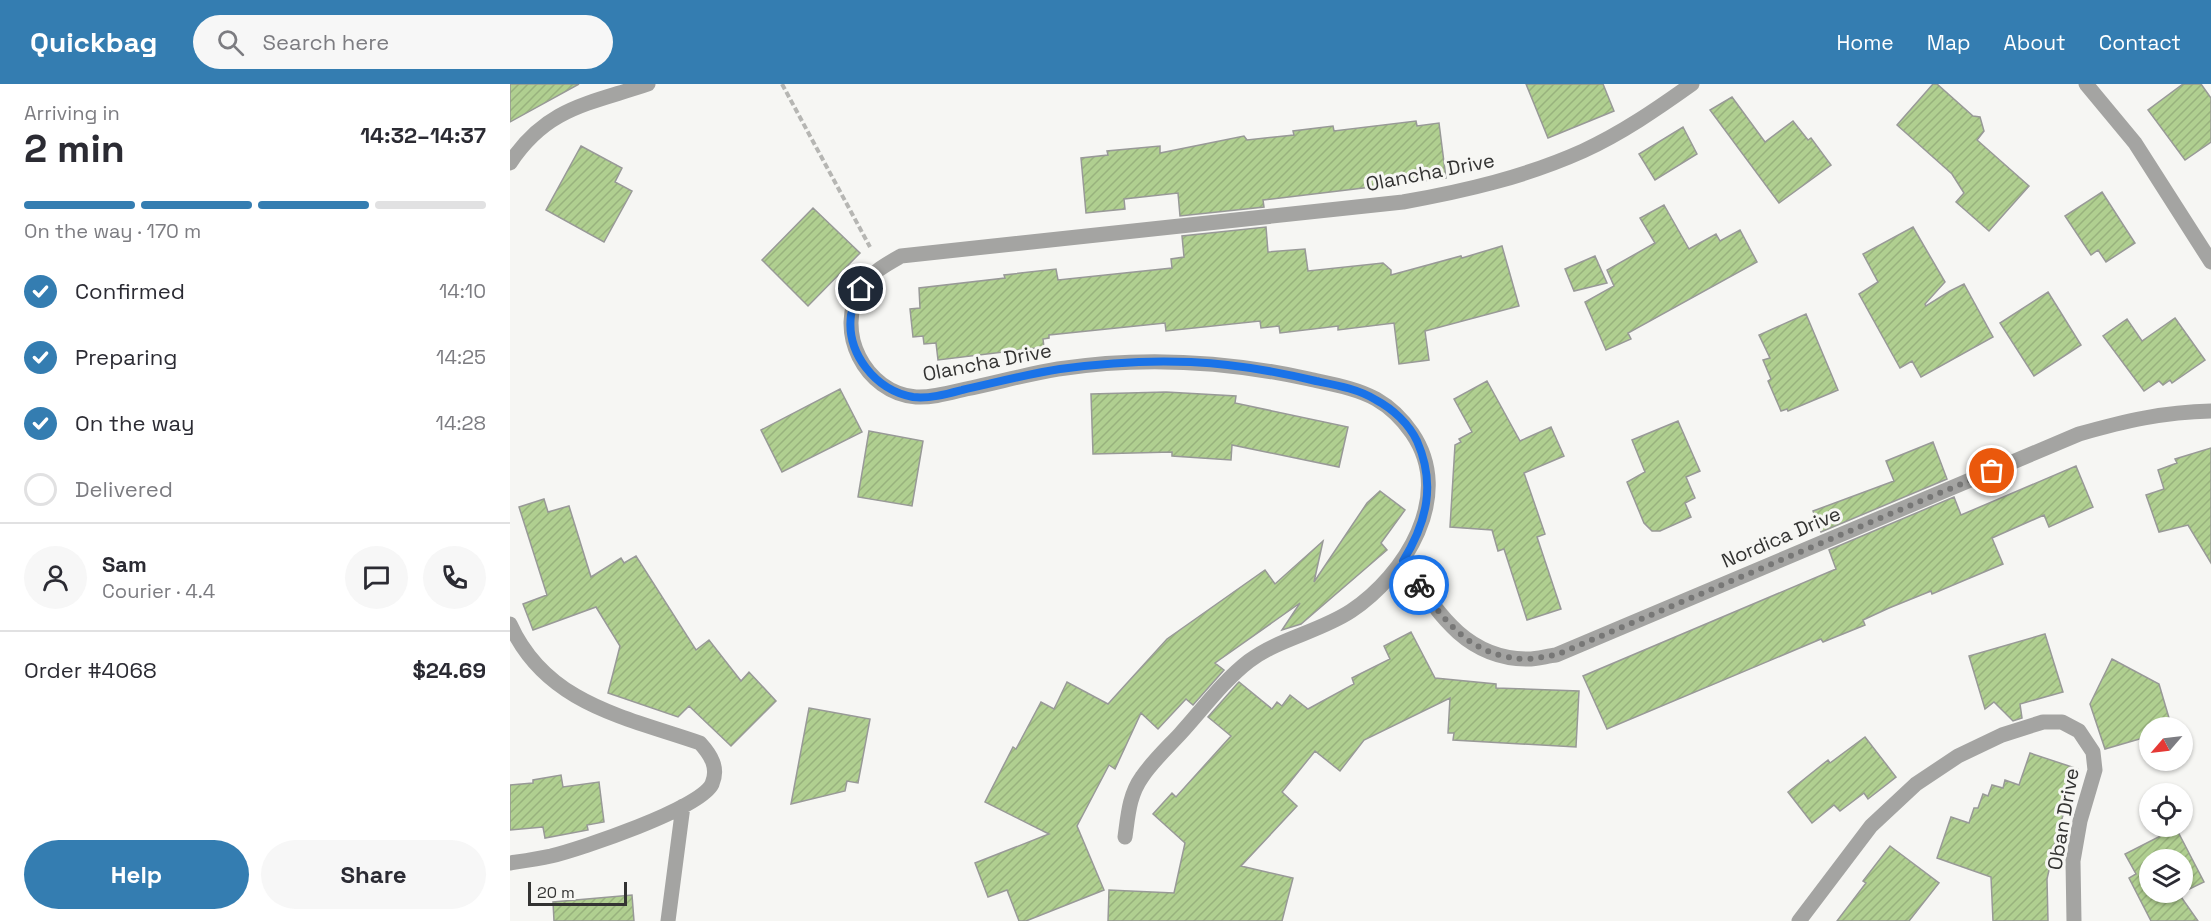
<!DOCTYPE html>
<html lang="en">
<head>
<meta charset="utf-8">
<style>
  body { margin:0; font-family:"Space Grotesk",sans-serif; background:#f7f7f7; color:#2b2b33; height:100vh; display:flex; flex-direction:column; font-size:22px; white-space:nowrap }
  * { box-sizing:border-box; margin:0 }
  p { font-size:20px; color:#7c7c81 }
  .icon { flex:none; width:33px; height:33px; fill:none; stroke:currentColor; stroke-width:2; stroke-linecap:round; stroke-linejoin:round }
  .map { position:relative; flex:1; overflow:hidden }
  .drawer { display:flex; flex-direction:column; background:#fff; width:510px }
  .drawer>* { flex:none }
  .needle { width:39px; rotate:242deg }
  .tools { position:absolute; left:1629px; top:633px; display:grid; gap:12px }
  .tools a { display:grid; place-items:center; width:54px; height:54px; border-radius:50%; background:#fff; box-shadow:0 2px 4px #0004; font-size:30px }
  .scale { position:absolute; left:18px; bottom:15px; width:99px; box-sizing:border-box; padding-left:6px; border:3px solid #333332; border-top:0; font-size:16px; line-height:21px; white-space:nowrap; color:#333332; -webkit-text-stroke:4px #f6f6f3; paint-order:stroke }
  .pin { position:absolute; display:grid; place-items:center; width:51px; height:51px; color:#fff; margin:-26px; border:3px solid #fff; border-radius:50%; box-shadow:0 2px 6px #0007 }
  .courier { position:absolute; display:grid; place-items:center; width:60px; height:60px; margin:-30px; border:4px solid #1a73e8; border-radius:50%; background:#fff; color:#222; box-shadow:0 2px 8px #0007 }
  .summary em { font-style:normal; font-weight:600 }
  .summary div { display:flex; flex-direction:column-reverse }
  .summary { display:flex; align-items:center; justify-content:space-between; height:102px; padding:0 24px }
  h1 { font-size:39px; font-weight:600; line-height:45px }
  .bar { display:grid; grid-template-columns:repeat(4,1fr); gap:9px 6px; align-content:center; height:72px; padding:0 24px }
  .bar i { height:8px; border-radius:4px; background:#e1e1e2 }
  .bar .selected { background:#347db1 }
  .bar p { grid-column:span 4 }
  .line { display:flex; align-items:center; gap:15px; padding:0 24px; border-top:2px solid #e1e1e2 }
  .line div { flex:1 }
  .round { display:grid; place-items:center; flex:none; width:63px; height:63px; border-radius:32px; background:#f7f7f7 }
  ol { padding:0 24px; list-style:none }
  li { display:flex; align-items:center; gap:18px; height:66px }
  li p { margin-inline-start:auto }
  li .icon { padding:6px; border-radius:50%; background:#347db1; color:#fff; stroke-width:4 }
  li:last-child { color:#7c7c81 }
  li i { width:33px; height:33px; border:3px solid #e1e1e2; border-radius:50% }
  .button { display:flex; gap:12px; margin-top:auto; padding:12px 24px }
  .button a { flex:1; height:69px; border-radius:36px; background:#347db1; color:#fff; font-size:24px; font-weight:600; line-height:69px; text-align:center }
  .button a+a { background:#f7f7f7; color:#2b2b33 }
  header { display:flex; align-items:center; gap:36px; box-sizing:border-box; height:84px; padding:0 30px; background:#347db1; color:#fff }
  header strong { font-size:28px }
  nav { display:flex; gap:33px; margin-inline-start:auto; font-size:21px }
  .search { width:420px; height:54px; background:#f7f7f7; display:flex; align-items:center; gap:15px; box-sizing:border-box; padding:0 21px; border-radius:33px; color:#7c7c81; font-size:22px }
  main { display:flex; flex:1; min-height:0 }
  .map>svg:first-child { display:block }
  .building { fill:url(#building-hatch); stroke:#989997; stroke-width:1.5; fill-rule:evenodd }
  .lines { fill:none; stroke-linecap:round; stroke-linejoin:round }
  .path { stroke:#b6b6b3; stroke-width:4; stroke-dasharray:6 3; stroke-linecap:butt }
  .minor { stroke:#a4a4a2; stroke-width:15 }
  .done { stroke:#777776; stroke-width:6; stroke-dasharray:0 10.8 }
  .route { stroke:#1a73e8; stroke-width:8 }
  .labels { text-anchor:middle; stroke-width:6; stroke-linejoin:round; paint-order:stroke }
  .street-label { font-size:20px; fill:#333332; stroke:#f6f6f3 }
</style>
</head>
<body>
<header>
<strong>Quickbag</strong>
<div class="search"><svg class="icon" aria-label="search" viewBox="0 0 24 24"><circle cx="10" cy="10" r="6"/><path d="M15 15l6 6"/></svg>Search here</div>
<nav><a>Home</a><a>Map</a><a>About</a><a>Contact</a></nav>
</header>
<main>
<section class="drawer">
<div class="summary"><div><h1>2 min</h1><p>Arriving in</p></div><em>14:32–14:37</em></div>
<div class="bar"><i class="selected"></i><i class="selected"></i><i class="selected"></i><i></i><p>On the way · 170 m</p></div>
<ol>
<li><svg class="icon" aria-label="check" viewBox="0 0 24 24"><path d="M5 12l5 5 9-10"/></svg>Confirmed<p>14:10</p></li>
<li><svg class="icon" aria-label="check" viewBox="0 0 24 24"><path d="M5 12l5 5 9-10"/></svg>Preparing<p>14:25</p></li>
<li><svg class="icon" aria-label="check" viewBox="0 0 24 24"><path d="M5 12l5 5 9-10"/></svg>On the way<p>14:28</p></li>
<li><i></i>Delivered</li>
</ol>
<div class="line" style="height:108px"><a class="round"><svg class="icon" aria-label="person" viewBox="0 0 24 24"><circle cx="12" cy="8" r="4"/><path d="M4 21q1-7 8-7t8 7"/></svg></a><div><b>Sam</b><p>Courier · 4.4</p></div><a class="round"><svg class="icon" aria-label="chat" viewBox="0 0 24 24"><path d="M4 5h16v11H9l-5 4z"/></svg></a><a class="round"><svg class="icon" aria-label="phone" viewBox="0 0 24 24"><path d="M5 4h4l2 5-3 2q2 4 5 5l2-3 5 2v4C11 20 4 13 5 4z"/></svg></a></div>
<div class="line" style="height:78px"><div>Order #4068</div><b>$24.69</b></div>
<div class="button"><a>Help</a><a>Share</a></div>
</section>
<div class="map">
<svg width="1701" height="837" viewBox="0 0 1701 837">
  <defs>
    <pattern id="building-hatch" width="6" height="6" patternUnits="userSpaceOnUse" patternTransform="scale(1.5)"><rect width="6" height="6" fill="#b0cf90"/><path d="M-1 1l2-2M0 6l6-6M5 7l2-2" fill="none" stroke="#98b27d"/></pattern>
  </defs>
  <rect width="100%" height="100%" fill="#f6f6f3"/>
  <path class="building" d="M0 0H69L0 38Z
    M1016 0H1093L1104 27 1038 54Z
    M1423 0H1427L1463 32 1470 33 1474 47 1467 56 1519 102 1479 147 1446 118 1454 109 1442 90 1387 41Z
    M1673 0H1691L1701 14V58L1675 76 1638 26Z
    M1222 13 1255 58 1283 37 1298 56 1301 54 1321 81 1269 119 1200 26Z
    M906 37 907 42 929 39 936 94 753 116 754 123 670 132 668 109 614 115 615 125 576 129 571 74 598 71 597 67 650 62V69L734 52 737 56 784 51 783 47 823 42 824 47Z
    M1173 43 1187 70 1145 96 1129 70Z
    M71 62 112 84 105 98 122 107 94 158 36 126Z
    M1592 108 1625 159 1596 178 1588 166 1581 171 1555 132Z
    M1154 121 1179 165 1206 150 1210 157 1230 146 1247 178 1118 249 1121 255 1096 266 1075 218 1104 202 1097 186 1145 159 1130 134Z
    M303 124 350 169 298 222 252 176Z
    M756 143 758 168 795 165 798 187 873 179 881 186V191L951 172 952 174 992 162 1009 222 915 247 919 276 889 280 884 239 828 246V242L770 249 769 242 751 244 750 237 656 247 655 239 539 251V254L533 255 534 263 428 276 426 259 414 260 413 252 403 253 400 225 410 224 409 204 495 194 494 191 546 185 548 196 662 184 661 175 674 173 672 152Z
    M1403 143 1435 198 1415 220 1416 222 1440 207 1454 200 1483 253 1411 293 1402 277 1390 284 1349 210 1368 198 1353 170Z
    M1085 172 1097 199 1064 207 1055 185Z
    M1538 208 1571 261 1524 292 1490 239Z
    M1296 230 1328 306 1278 327 1277 325 1271 327 1258 297 1261 295 1253 276 1260 274 1249 251Z
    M1665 234 1695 276 1662 299 1660 296 1653 301 1649 297 1634 307 1593 252 1617 235 1632 257Z
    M977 297 1010 357 1041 343 1054 372 1014 389 1035 450 1027 453 1051 525 1017 536 994 465 988 467 982 446 940 443 945 361 951 358 949 355 962 348 944 315Z
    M330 305 352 348 272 388 251 346Z
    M656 308 726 312 725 319 838 343 829 383 722 361 721 376 662 372V368L583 370 581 310Z
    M1168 337 1190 387 1176 393 1185 414 1175 419 1181 433 1150 447H1142L1134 439 1117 398 1135 388 1122 356Z
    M359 347 413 357 402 422 348 413Z
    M1423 358 1437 395 1311 448 1303 427 1384 397 1376 377Z
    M1701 364V479L1678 441 1649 448 1636 411 1654 405 1648 386 1667 379 1665 375Z
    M1566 382 1583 423 1539 443 1534 431 1482 454 1493 480 1422 510 1421 507 1379 524 1353 536 1355 541 1313 558 1311 555 1097 645 1073 592 1326 485 1319 466 1444 413 1451 431Z
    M870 407 895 426 871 459 877 466 791 540 772 546 790 519 705 579 714 586 683 621 676 615 648 645 631 629 605 685 599 681 567 742 594 806 516 837H509L497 806 478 813 465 779 539 750 475 718 503 663 506 665 531 618 544 625 557 598 598 620 657 555 755 486 765 500 813 457 804 498 857 419Z
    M34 415 38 428 59 422 81 493 111 474 114 479 126 472 186 566 199 556 231 597 239 588 266 617 221 662 179 622 168 633 98 609 110 562 86 523 23 546 13 520 37 511 9 423Z
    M901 548 925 594 986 600V604L1069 607 1066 663 943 656 944 649H938L940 614 854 656 830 687 805 667 772 708 787 722 731 782 783 794 772 837H598L599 806 664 809 675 759 643 730 662 709 666 713 721 652 698 633 727 600 729 598 762 625 767 618 772 622 780 611 798 625 844 600 842 594 880 575 874 562Z
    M1535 550 1553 608 1510 620 1512 634 1503 637 1484 618 1475 625 1459 572Z
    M1602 575 1649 600 1662 644H1640V652L1595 665 1580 620Z
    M299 624 360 635 348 699 337 697 335 707 281 720Z
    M1355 653 1386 693 1358 715 1354 709 1330 727 1324 721 1302 739 1278 708 1318 676 1320 679Z
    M1520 669 1568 685 1547 750 1537 795 1538 837H1483L1481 793 1427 774 1441 733 1459 739 1464 724H1468L1473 710 1478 712 1482 701 1493 704 1495 696 1509 701Z
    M51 691 53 703 89 698 94 738 77 741 78 746 35 754 33 743 0 746V701L23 699V696Z
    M1666 744 1694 798 1669 810 1688 837H1641L1619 794 1626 790 1615 770ZM1640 776H1672V808H1640Z
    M1380 762 1429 799 1399 837H1327L1356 799 1353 797Z
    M122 811 124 837H44L43 818Z"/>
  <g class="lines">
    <path class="path" d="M272 0 360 163"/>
    <path class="minor" d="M1576 0 1625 59 1701 178
      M0 79C37 23 79 20 138 0
      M893 477C925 524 953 575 1018 575 1027 575 1037 572 1046 571L1569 350C1615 337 1653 328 1701 327
      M0 540C36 620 115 633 190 659 201 671 209 684 202 700 190 725 70 765 41 772 27 775 13 777 0 779
      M615 753C618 732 619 711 632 693 642 678 657 664 670 650 692 626 713 597 739 577 770 554 809 548 841 527 895 491 945 412 902 349 893 336 880 323 866 315 846 304 821 300 799 295 717 277 632 272 548 285 517 290 486 299 456 305 439 309 422 314 406 313 355 309 323 246 352 203 362 188 375 181 391 172L893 118C955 107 1015 93 1073 67 1112 49 1147 25 1182 0
      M158 837 173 722
      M1289 837 1361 742 1406 700 1448 672 1492 651 1533 638H1552L1569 647 1583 668 1585 686 1570 737 1563 777 1564 837"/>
  </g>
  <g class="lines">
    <path class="done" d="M909 501C937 541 964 574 1017 575 1026 575 1036 572 1046 571L1482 387"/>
    <path class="route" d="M351 205C348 213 343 222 341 231 336 269 365 306 403 313 419 315 437 310 452 306 484 299 517 290 550 285 593 279 637 276 681 278 723 280 765 287 806 297 826 301 849 305 866 316 883 325 899 340 907 357 926 400 917 438 893 477L909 501"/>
  </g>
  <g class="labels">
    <g class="street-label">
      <text transform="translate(920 88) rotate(-11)" y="7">Olancha Drive</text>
      <text transform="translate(477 278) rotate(-11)" y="7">Olancha Drive</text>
      <text transform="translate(1271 453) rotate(-23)" y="7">Nordica Drive</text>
      <text transform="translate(1553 735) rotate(-80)" y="7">Oban Drive</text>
    </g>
  </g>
</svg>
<div class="tools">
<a><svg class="needle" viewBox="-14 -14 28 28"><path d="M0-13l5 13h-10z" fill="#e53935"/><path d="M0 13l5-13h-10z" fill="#7c7c81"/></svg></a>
<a><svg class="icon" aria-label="locate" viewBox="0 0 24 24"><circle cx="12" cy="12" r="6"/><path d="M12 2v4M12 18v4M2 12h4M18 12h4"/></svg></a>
<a><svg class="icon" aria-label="layers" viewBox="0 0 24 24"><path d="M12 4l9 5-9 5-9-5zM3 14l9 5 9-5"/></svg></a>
</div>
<div class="scale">20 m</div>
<div class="pin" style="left:1482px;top:387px;background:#ea580c"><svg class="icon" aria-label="bag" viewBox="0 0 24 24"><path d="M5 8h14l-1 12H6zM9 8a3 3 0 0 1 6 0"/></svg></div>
<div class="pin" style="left:351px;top:205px;background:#1f2937"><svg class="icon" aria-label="home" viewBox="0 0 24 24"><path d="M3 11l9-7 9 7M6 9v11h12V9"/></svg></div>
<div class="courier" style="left:909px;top:501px"><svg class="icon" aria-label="bike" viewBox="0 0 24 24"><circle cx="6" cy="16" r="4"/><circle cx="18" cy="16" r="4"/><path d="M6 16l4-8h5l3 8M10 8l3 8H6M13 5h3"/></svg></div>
</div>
</main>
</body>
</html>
